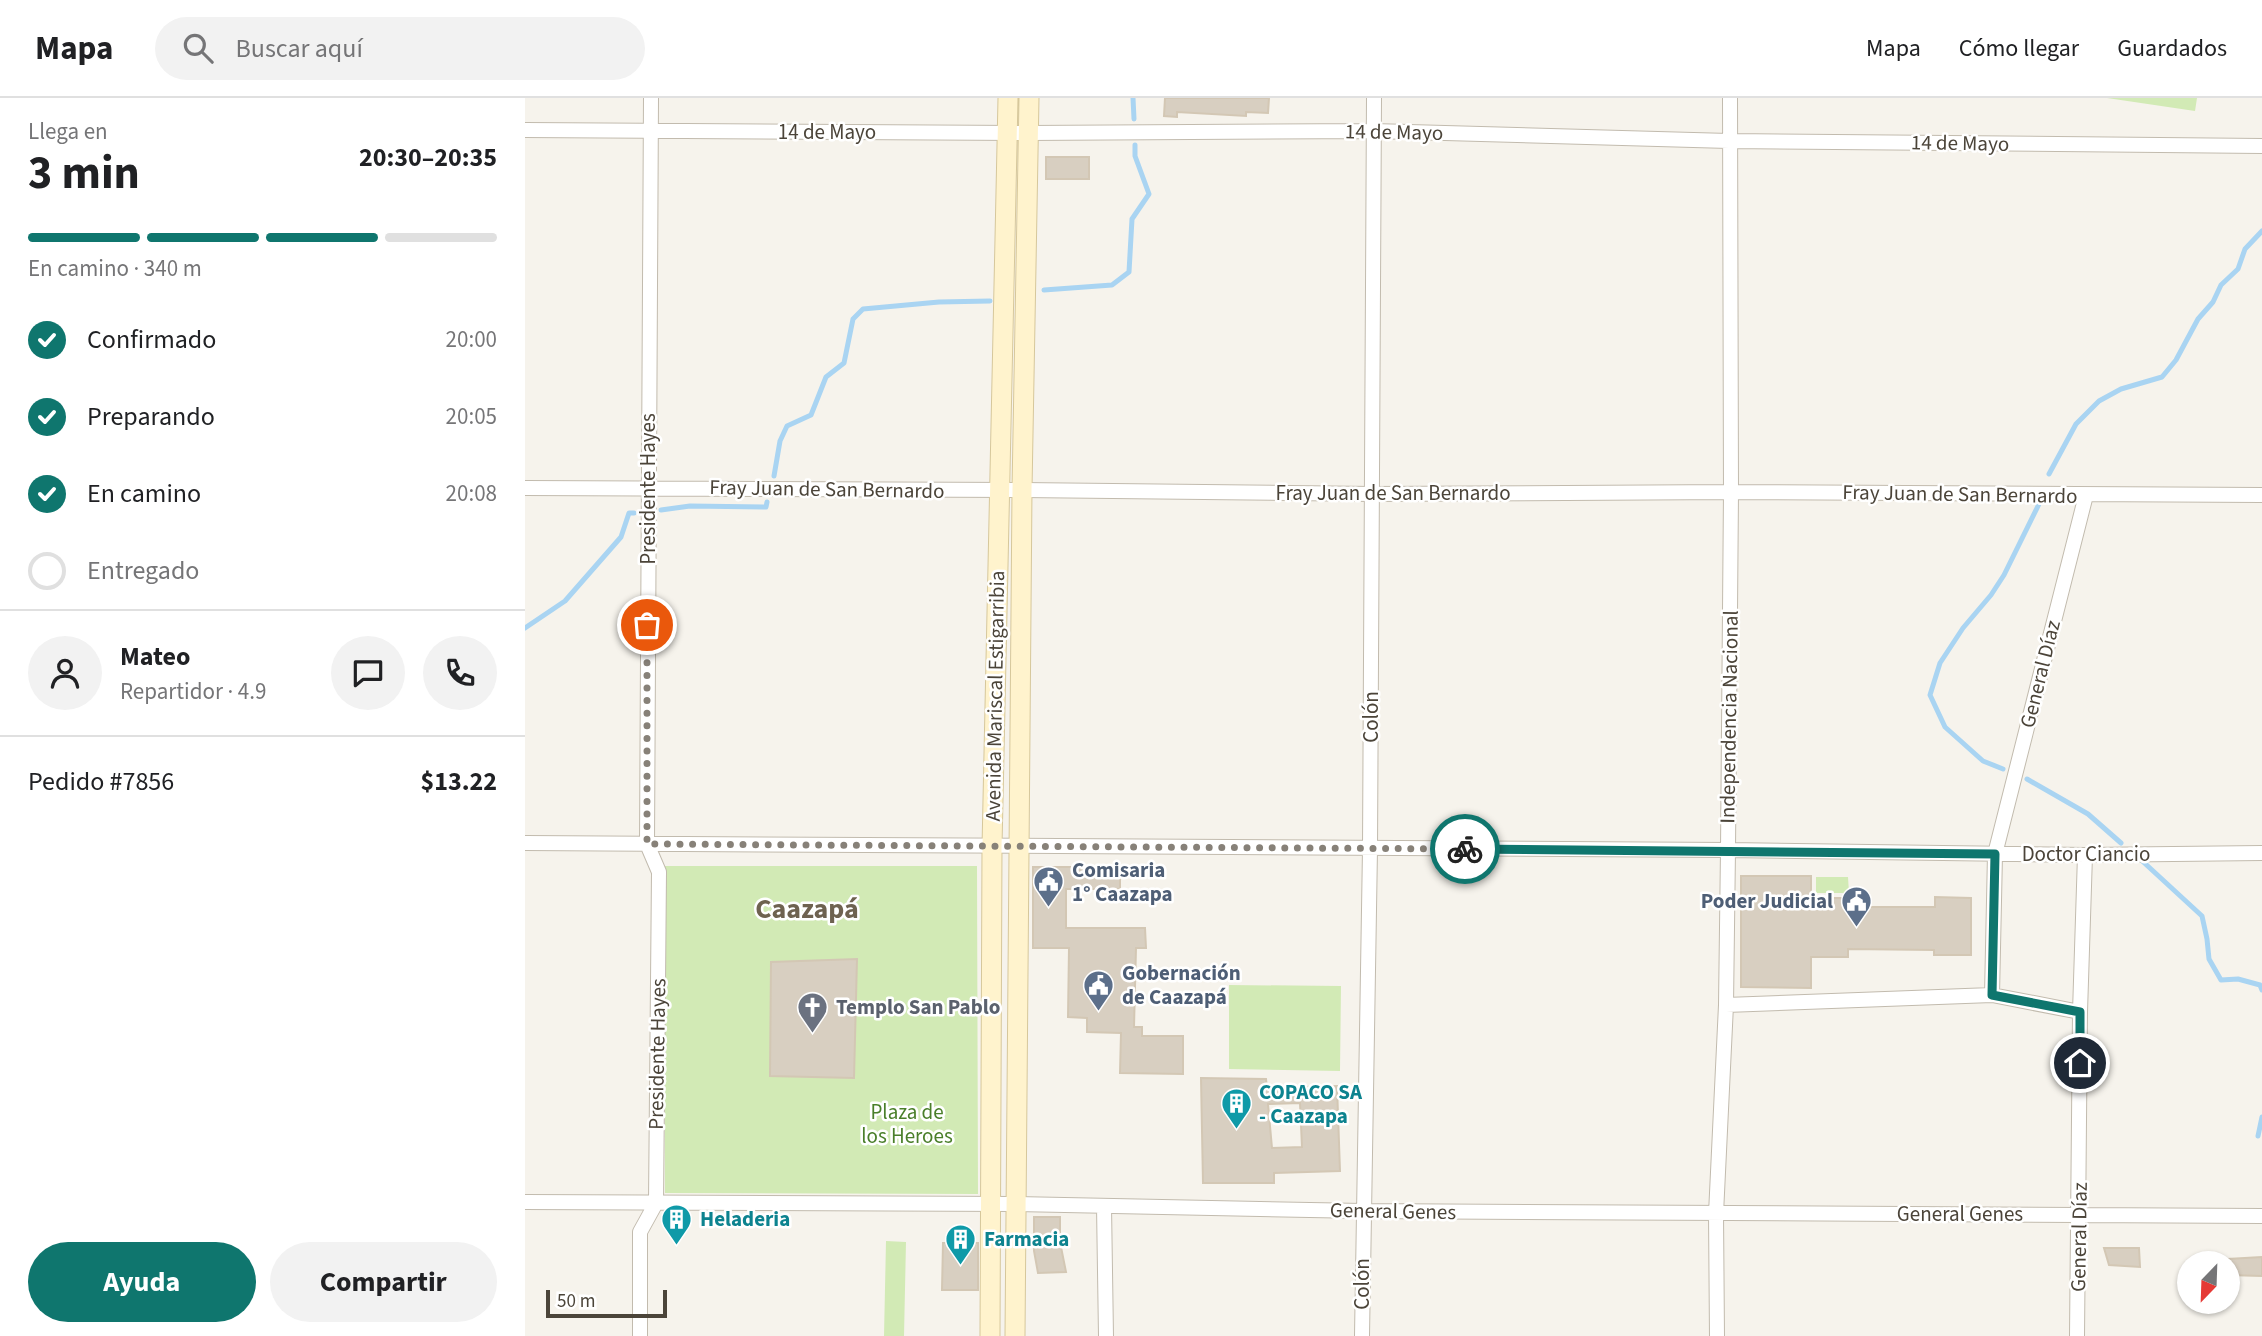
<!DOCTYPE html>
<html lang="es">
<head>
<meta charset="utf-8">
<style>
  body { margin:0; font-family:"Source Sans 3",sans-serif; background:#f2f2f2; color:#202124; height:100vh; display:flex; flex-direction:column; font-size:26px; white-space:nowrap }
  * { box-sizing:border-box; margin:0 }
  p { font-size:23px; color:#757577 }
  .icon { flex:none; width:38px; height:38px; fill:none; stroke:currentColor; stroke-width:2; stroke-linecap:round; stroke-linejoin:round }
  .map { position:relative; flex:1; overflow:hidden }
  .details { display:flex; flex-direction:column; background:#fff; width:525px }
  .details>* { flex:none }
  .needle { width:46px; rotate:203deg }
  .fabs { position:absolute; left:1652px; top:1153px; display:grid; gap:14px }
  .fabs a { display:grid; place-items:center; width:63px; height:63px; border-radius:50%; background:#fff; box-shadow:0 2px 5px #0004; font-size:35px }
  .scale { position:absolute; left:21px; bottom:18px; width:121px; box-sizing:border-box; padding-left:7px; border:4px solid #4b4439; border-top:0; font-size:19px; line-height:24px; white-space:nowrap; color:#4b4439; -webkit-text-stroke:5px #fff; paint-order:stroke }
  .pin { position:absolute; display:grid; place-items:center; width:60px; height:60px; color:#fff; margin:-30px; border:4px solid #fff; border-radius:50%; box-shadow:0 2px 7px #0007 }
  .courier { position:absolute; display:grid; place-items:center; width:70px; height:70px; margin:-35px; border:5px solid #0f766e; border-radius:50%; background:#fff; color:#222; box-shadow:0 2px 9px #0007 }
  .summary em { font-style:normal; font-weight:700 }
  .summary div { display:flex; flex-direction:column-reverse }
  .summary { display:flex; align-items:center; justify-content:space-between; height:119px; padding:0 28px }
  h1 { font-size:46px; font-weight:700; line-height:52px }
  .bar { display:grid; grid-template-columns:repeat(4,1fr); gap:10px 7px; align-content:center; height:84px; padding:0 28px }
  .bar i { height:9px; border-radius:5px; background:#e0e0e0 }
  .bar .current { background:#0f766e }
  .bar p { grid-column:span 4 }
  .line { display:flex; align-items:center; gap:18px; padding:0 28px; border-top:2px solid #e0e0e0 }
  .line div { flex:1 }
  .round { display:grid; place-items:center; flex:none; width:74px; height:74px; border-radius:37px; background:#f2f2f2 }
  ol { padding:0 28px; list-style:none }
  li { display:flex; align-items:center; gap:21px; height:77px }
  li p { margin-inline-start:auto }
  li .icon { padding:7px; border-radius:50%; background:#0f766e; color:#fff; stroke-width:4 }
  li:last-child { color:#757577 }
  li i { width:38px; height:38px; border:4px solid #e0e0e0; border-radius:50% }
  .action { display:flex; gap:14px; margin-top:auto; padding:14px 28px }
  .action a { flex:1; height:80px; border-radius:42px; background:#0f766e; color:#fff; font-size:28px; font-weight:700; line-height:80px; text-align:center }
  .action a+a { background:#f2f2f2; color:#202124 }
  header { display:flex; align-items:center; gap:42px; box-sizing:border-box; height:98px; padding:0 35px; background:#fff; border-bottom:2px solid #e0e0e0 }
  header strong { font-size:33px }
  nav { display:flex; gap:38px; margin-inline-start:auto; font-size:24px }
  .search { width:490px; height:63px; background:#f2f2f2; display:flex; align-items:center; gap:18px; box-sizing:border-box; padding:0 24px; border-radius:38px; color:#757577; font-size:26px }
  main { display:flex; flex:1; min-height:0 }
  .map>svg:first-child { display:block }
  .green { fill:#d2eab5 }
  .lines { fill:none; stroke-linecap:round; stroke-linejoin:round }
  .stream { stroke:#a9d4f2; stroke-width:5 }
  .building { fill:#d8cfc1; stroke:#d3c7b4; stroke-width:2; fill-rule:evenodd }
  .street-casing { stroke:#c2bbae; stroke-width:16 }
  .secondary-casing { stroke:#d6c79b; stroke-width:21 }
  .street { stroke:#fff; stroke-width:14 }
  .secondary { stroke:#fff3cd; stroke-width:19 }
  .done { stroke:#878178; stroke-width:7; stroke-dasharray:0 12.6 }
  .route { stroke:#0f766e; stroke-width:9 }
  .labels { text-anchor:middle; stroke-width:5; stroke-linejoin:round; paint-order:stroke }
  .street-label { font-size:21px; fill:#4b4439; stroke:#fff }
  .service-label { font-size:21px; font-weight:bold; fill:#4e5e75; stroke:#fff; text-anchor:start }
  .worship-label { font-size:21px; font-weight:bold; fill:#5b616d; stroke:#fff; text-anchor:start }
  .culture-label { font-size:21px; font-weight:bold; fill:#0d838f; stroke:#fff; text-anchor:start }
  .park-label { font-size:21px; fill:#4a7f2a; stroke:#fff }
  .district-label { font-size:28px; font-weight:bold; fill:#6e6250; stroke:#fff }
</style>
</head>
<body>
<header>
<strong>Mapa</strong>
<div class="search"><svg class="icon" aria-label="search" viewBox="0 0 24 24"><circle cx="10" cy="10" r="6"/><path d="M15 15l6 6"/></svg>Buscar aquí</div>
<nav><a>Mapa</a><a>Cómo llegar</a><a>Guardados</a></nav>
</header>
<main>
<section class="details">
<div class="summary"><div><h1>3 min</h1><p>Llega en</p></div><em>20:30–20:35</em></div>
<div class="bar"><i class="current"></i><i class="current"></i><i class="current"></i><i></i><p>En camino · 340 m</p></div>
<ol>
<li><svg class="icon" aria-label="check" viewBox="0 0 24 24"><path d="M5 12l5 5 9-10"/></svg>Confirmado<p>20:00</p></li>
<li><svg class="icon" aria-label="check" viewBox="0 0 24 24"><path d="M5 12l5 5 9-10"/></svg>Preparando<p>20:05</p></li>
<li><svg class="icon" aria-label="check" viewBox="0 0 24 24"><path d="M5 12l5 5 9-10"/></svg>En camino<p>20:08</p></li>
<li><i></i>Entregado</li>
</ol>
<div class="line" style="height:126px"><a class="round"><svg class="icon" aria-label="person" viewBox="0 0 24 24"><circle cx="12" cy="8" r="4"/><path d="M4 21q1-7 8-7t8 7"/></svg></a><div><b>Mateo</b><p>Repartidor · 4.9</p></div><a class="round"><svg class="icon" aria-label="chat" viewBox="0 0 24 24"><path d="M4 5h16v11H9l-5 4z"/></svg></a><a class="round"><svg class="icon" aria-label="phone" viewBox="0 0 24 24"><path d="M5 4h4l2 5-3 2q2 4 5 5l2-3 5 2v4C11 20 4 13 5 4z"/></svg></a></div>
<div class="line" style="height:91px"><div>Pedido #7856</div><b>$13.22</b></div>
<div class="action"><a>Ayuda</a><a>Compartir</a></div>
</section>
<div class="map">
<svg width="1737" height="1238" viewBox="0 0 1737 1238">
  <rect width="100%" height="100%" fill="#f6f3ec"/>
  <path class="green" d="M1582 0H1672L1670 13Z
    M139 768H452L453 1096 140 1095Z
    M1291 779H1323L1324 795H1291Z
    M704 887 816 888 815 973 704 971Z
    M361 1143 381 1144 379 1238H359Z"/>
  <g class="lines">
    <path class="stream" d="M608 0 609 21
      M519 192 587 187 604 174 607 121 624 96 610 58V47
      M1524 376 1551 326 1574 303 1596 291 1637 279 1651 262 1673 221 1688 204 1696 187 1713 171 1720 151 1737 133
      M249 378 255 343 262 328 286 317 301 279 319 265 328 221 338 211 414 204 465 203
      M136 412 165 408 241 409 242 404
      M0 530 40 503 96 439 104 415H109
      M1478 671 1458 663 1420 629 1405 597 1415 565 1438 530 1466 497 1479 477 1514 406
      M1502 681 1563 716 1596 745
      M1614 760 1677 818 1682 841 1684 861 1696 882 1713 881 1735 887 1737 892
      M1733 1038 1737 1019"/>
  </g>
  <path class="building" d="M640 0H744L743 15 721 14V18L652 14V19L639 18Z
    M521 59H564V81H521Z
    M508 769H595V791H541V830H620L621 850H611L609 929H617V938H658V976L595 975 596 935 562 934V920L543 919 544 850H508Z
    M1216 778H1286V800H1323V809H1410V799L1446 800V857H1409V852L1323 851V859H1286V890L1216 889Z
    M332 861 329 980 245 978 246 864Z
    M676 980 741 981 742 990 812 988 815 1073 749 1075V1085H678ZM775 1005 777 1049 747 1050 743 1006Z
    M509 1119H535V1144L541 1174 513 1175 509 1153Z
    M418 1145H453V1192H417Z
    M1579 1150H1614L1615 1169 1584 1167Z
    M1737 1159V1178L1703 1177V1161Z"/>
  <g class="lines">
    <defs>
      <path id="street" d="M0 32 503 35 848 33 1204 43 1737 48
        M0 390 497 392 847 396 1206 394 1737 397
        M0 745 1203 752 1560 757 1737 755
        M1467 897 1470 756 1561 397
        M1201 907 1467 897 1555 914
        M0 1104 490 1106 838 1113 1737 1118
        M579 1108 581 1238
        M115 1238V1134L131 1105 134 774 122 746 126 0
        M837 1238 845 751 849 0
        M1192 1238 1191 1116 1201 907 1203 752 1206 394 1205 0
        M1552 1238 1555 914 1560 757"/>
      <path id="secondary" d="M465 1238 467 749 483 0
        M490 1238 497 392 504 0"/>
    </defs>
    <use href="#street" class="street-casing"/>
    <use href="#secondary" class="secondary-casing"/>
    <use href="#street" class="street"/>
    <use href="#secondary" class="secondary"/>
  </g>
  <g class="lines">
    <path class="done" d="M122 527V746L940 751"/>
    <path class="route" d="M940 751 1470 756 1467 897 1555 914V965"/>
  </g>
  <defs>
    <symbol id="civic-pin" viewBox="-11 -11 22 30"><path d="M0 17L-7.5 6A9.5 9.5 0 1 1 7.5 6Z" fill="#5c6f8a" stroke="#fff"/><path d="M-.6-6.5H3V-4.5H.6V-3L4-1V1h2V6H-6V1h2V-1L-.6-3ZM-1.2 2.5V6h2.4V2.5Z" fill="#fff"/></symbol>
    <symbol id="church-pin" viewBox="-11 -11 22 30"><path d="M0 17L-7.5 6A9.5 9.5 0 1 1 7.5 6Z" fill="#6b7280" stroke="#fff"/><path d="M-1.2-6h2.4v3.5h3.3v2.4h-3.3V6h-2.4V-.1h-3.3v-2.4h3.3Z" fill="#fff"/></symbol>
    <symbol id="building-pin" viewBox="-11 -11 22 30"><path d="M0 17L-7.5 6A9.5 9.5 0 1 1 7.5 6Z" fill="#0f9aa8" stroke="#fff"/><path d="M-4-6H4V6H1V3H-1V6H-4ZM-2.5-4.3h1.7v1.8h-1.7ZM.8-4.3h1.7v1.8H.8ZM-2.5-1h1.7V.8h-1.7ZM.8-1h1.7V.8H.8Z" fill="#fff"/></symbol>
  </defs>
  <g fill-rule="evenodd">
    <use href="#civic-pin" x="506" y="766" width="35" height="47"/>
    <use href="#civic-pin" x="1314" y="786" width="35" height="47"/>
    <use href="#civic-pin" x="556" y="870" width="35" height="47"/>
    <use href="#church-pin" x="270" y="892" width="35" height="47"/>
    <use href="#building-pin" x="694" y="988" width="35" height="47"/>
    <use href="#building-pin" x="134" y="1104" width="35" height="47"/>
    <use href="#building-pin" x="418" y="1124" width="35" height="47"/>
  </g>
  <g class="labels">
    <g class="street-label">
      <text x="302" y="41">14 de Mayo</text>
      <text transform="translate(869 34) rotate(1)" y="7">14 de Mayo</text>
      <text transform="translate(1435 45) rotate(1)" y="7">14 de Mayo</text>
      <text transform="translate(123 391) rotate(-90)" y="7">Presidente Hayes</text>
      <text transform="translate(302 391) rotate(1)" y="7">Fray Juan de San Bernardo</text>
      <text x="868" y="402">Fray Juan de San Bernardo</text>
      <text transform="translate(1435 396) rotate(1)" y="7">Fray Juan de San Bernardo</text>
      <text transform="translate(1515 576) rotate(-76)" y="7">General Díaz</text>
      <text transform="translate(470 598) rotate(-89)" y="7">Avenida Mariscal Estigarribia</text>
      <text transform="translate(846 619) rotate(-90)" y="7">Colón</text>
      <text transform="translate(1204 619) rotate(-89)" y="7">Independencia Nacional</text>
      <text x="1561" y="763">Doctor Ciancio</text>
      <text transform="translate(132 956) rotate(-89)" y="7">Presidente Hayes</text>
      <text transform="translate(868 1113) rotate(1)" y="7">General Genes</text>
      <text x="1435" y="1123">General Genes</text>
      <text transform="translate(1554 1139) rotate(-89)" y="7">General Díaz</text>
      <text transform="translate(837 1186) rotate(-90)" y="7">Colón</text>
    </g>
    <g class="service-label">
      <text x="547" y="779">Comisaria<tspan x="547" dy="24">1° Caazapa</tspan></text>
      <text x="1308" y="810" text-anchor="end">Poder Judicial</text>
      <text x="597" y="882">Gobernación<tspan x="597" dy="24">de Caazapá</tspan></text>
    </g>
    <g class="worship-label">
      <text x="311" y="916">Templo San Pablo</text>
    </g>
    <g class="culture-label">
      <text x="734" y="1001">COPACO SA<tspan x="734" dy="24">- Caazapa</tspan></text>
      <text x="175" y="1128">Heladeria</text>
      <text x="459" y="1148">Farmacia</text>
    </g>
    <g class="park-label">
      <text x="382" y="1021">Plaza de<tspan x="382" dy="24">los Heroes</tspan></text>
    </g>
    <g class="district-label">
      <text x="282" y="820">Caazapá</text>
    </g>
  </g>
</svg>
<div class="fabs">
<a><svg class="needle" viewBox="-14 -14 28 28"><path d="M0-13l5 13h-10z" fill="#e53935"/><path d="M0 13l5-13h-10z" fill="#757577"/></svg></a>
</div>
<div class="scale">50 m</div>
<div class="pin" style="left:122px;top:527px;background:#ea580c"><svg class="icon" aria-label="bag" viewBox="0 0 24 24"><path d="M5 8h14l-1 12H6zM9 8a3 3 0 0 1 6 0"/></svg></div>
<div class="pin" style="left:1555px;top:965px;background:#1f2937"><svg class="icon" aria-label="home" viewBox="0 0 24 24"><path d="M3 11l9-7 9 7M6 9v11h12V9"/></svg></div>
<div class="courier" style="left:940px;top:751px"><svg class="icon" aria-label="bike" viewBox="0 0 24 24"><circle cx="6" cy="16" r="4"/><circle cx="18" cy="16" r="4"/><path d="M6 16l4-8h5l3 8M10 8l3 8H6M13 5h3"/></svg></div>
</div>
</main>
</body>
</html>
